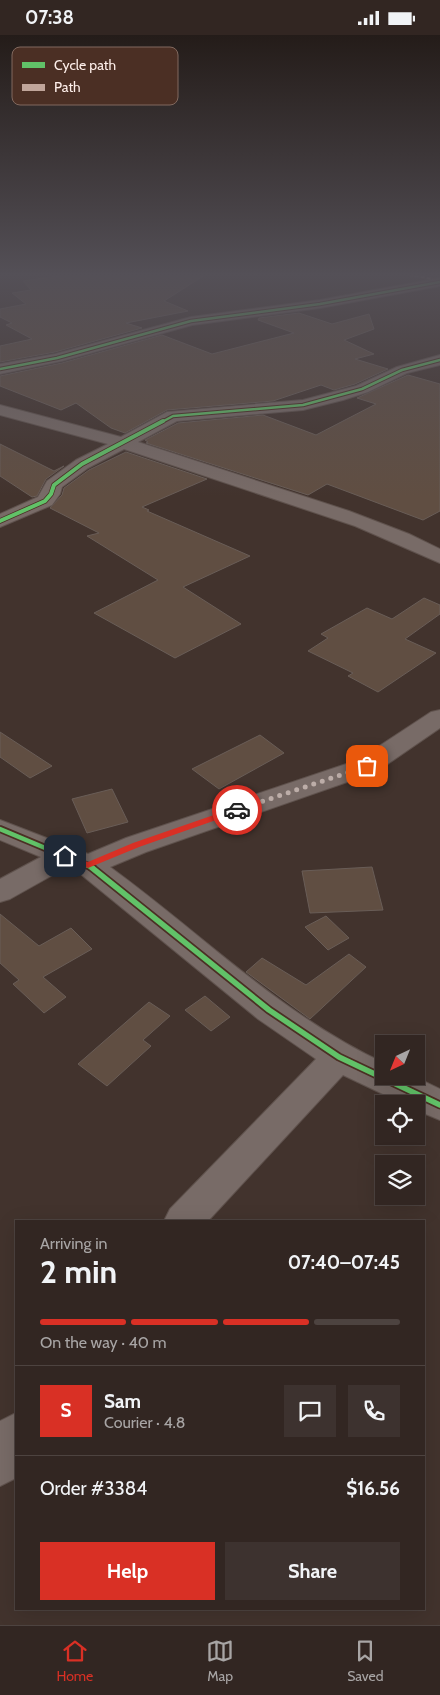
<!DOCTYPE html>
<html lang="en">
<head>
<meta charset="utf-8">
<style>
  body { margin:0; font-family:Cabin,sans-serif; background:#3d322f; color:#f1f3f6; height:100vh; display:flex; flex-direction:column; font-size:19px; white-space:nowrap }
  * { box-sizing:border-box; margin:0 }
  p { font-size:16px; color:#a8a5a5 }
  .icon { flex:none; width:28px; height:28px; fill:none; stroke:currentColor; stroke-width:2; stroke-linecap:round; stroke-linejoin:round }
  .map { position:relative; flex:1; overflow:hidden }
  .panel { position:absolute; left:15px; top:1185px; width:410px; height:390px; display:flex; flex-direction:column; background:#322622; border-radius:0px; box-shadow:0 5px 20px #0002,0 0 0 1px #4d4340 }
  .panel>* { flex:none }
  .needle { width:32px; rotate:223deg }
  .buttons { position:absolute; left:375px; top:1000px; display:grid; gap:10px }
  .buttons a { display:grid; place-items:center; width:50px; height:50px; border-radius:0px; background:#322622; box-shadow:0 5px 20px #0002,0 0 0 1px #4d4340; font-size:25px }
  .pin { position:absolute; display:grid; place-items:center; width:42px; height:42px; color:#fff; margin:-21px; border-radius:10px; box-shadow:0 2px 8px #0006 }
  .courier { position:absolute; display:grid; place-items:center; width:50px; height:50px; margin:-25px; border:4px solid #d93025; border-radius:50%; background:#fff; color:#222; box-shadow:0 1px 6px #0007 }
  .head em { font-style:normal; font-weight:700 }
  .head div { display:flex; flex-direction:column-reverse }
  .head { display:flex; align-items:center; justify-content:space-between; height:85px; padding:0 25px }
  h1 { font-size:32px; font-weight:700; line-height:38px }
  .bar { display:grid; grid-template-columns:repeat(4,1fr); gap:8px 5px; align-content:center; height:60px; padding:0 25px }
  .bar i { height:6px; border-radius:4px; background:#4d4340 }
  .bar .current { background:#d93025 }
  .bar p { grid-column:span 4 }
  .line { display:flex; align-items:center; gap:12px; padding:0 25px; border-top:1px solid #4d4340 }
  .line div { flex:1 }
  .round { display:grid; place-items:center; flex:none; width:52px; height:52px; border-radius:0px; background:#3d322f }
  .cta { display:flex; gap:10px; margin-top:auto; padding:10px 25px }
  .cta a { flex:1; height:58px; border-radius:0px; background:#d93025; color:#fff; font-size:20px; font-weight:700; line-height:58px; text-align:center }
  .cta a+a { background:#3d322f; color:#f1f3f6 }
  .status { display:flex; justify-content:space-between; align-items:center; height:35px; padding:0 25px; background:#322622; direction:ltr }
  .status svg { height:14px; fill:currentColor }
  .tab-bar { display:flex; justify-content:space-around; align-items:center; height:70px; border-top:1px solid #4d4340; background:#322622; font-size:14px; color:#a8a5a5 }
  .tab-bar a { display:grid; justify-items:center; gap:2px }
  .tab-bar .current { color:#d93025 }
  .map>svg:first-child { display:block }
  .building { fill:#604e42; stroke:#695d57 }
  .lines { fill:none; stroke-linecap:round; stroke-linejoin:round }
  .minor-casing { stroke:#5f524d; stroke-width:2 }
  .minor { fill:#786b67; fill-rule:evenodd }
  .quiet { stroke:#c0a59a; stroke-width:2; stroke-dasharray:4 2; stroke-linecap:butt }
  .cycleway-far3-casing { stroke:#4b2f24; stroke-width:4.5 }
  .cycleway-far2-casing { stroke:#4b2f24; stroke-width:5.5 }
  .cycleway-far1-casing { stroke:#4b2f24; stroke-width:8 }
  .cycleway-casing { stroke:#4b2f24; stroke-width:9 }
  .cycleway-far3 { stroke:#61c268; stroke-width:2.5 }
  .cycleway-far2 { stroke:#61c268; stroke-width:4 }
  .cycleway-far1 { stroke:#61c268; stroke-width:4.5 }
  .cycleway { stroke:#61c268; stroke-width:5.5 }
  .route { fill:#d93025 }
  .done { stroke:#bcada8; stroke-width:5; stroke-dasharray:0 9 }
  .key { fill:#4b2f24; stroke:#81695f; stroke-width:1 }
  .key-label { font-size:14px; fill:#feefea }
</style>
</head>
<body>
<div class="status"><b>07:38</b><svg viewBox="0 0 49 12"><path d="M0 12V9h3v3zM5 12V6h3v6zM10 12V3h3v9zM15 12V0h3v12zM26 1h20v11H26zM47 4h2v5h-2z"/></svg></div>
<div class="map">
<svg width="440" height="1590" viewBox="0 0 440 1590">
  <rect width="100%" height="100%" fill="#42332d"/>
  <path class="building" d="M80 238H208L164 266 188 276 126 288 142 293 55 317 0 327V311L32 304 6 290 12 288 0 282V274L26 269 12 258 31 255 23 246Z
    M299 278 332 289 369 279 374 294 344 305 374 319 355 324 388 334 355 349 334 355 321 350 273 366 167 375 125 398 111 393 76 368 61 375 0 351V341L62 328 162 300 212 319 294 298 258 285 259 283Z
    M408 340 440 349V476L423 485 327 449 308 460 146 408 148 407 145 405 178 388 263 380 316 400 376 369 357 363Z
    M0 409 54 436 64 431 46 444 37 461 32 462 0 441Z
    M126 417 207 444 142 472 149 475 147 476 250 521 183 552 241 589 175 623 94 578 158 545 87 501 99 498 50 473 62 460 64 453 89 435Z
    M424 563 440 570V579L405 604 436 618 378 657 348 641 353 638 308 616 328 603 321 599 367 573 392 584Z
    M0 697 52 731 30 743 0 722Z
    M260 700 284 718 219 754 192 734Z
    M112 754 128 787 87 798 72 764Z
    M372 832 383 875 310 878 302 836Z
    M0 879 39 911 71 893 92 914 43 942 66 962 44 978 13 949 19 945 0 928Z
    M326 881 349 903 328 915 305 892Z
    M349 919 366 932 310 984 246 937 262 923 306 950Z
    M205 961 230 982 211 996 185 975Z
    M149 967 170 981 143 1005 151 1011 107 1051 78 1029Z"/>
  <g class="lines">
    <defs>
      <path id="minor" d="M440 243V251L320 273 192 290 62 326 0 339V329L55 319 191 282 320 265Z
        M440 320V330L407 338 368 357 343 365 303 375 177 386 138 407 349 476 409 499 440 514V528L355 491 124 414 88 433 62 452 60 459 52 470 0 492V479L38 462 47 446 76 425 108 409 0 380V370L121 402 167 377 303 365 356 351 397 332Z
        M440 675V693L376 737 146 817 110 832C201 898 281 980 384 1028V1041H413L440 1054V1085L416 1075V1069H404L343 1040 208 1186H164L170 1174 316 1024 258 984 78 837 67 832 10 864 0 867V844L41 822 0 805V785L88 819 126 803 358 725 431 677Z
        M16 1378V1443L0 1451V1386Z"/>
    </defs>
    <use href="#minor" class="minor-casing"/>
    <use href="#minor" class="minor"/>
    <path class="quiet" d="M397 238 433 244"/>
    <defs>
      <path id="cycleway-far3" d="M0 334 57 323 191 286 320 269 440 247
        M160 388 173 381 303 370 362 354 402 335 440 325"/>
      <path id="cycleway-far2" d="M0 486 45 466 51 459 54 450 82 429 163 386"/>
      <path id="cycleway-far1" d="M0 794 93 833"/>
      <path id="cycleway" d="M91 832 269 975 339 1022 440 1070"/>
    </defs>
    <use href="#cycleway-far3" class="cycleway-far3-casing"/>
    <use href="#cycleway-far2" class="cycleway-far2-casing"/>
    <use href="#cycleway-far1" class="cycleway-far1-casing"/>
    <use href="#cycleway" class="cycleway-casing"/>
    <use href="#cycleway-far3" class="cycleway-far3"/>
    <use href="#cycleway-far2" class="cycleway-far2"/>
    <use href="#cycleway-far1" class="cycleway-far1"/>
    <use href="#cycleway" class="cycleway"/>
  </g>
  <linearGradient id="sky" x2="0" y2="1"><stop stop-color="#241c19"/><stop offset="0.52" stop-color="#545057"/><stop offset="1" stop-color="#545057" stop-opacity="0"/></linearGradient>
  <rect width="440" height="461" fill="url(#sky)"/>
  <path class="route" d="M237 772 241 775 239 777 139 812 88 833 61 821 65 819 88 827 133 808Z"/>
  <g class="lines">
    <path class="done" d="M237 775 367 731"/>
  </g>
  <rect x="12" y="12" width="166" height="58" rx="8" class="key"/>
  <rect x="22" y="27" width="23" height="6" fill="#61c268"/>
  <rect x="22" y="49" width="23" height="7" fill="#c0a59a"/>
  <g class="key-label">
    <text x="54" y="35">Cycle path</text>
    <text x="54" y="57">Path</text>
  </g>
</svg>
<div class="buttons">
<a><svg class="needle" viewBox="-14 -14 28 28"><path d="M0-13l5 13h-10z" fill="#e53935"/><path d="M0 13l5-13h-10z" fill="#a8a5a5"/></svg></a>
<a><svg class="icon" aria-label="locate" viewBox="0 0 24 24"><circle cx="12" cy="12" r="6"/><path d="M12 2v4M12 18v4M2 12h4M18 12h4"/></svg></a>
<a><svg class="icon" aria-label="layers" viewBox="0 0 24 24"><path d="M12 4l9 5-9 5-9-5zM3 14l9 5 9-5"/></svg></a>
</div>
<div class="pin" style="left:367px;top:731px;background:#ea580c"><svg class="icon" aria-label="bag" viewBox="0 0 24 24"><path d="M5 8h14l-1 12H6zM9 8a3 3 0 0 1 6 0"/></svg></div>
<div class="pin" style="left:65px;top:821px;background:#1f2937"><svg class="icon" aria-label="home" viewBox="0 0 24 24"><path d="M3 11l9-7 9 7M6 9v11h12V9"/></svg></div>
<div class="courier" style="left:237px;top:775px"><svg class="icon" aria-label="car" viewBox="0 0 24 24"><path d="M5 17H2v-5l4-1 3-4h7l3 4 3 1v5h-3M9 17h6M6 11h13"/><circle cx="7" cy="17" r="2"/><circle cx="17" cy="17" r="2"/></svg></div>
<section class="panel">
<div class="head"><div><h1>2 min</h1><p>Arriving in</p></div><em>07:40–07:45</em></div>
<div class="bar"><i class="current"></i><i class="current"></i><i class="current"></i><i></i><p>On the way · 40 m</p></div>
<div class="line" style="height:90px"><b class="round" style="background:#d93025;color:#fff">S</b><div><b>Sam</b><p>Courier · 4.8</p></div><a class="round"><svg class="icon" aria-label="chat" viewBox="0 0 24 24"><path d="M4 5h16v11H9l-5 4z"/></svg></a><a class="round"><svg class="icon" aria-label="phone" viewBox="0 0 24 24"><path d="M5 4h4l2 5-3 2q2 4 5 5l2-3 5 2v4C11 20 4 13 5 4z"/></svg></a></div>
<div class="line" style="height:65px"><div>Order #3384</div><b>$16.56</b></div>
<div class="cta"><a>Help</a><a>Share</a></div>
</section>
</div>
<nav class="tab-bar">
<a class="current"><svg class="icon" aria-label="home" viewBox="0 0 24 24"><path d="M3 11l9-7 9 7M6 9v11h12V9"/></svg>Home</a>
<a><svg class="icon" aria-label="map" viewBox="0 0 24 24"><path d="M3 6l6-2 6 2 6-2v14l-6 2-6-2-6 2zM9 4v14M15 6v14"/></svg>Map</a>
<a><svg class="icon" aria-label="saved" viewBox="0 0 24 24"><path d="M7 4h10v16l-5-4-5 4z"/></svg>Saved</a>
</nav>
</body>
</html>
